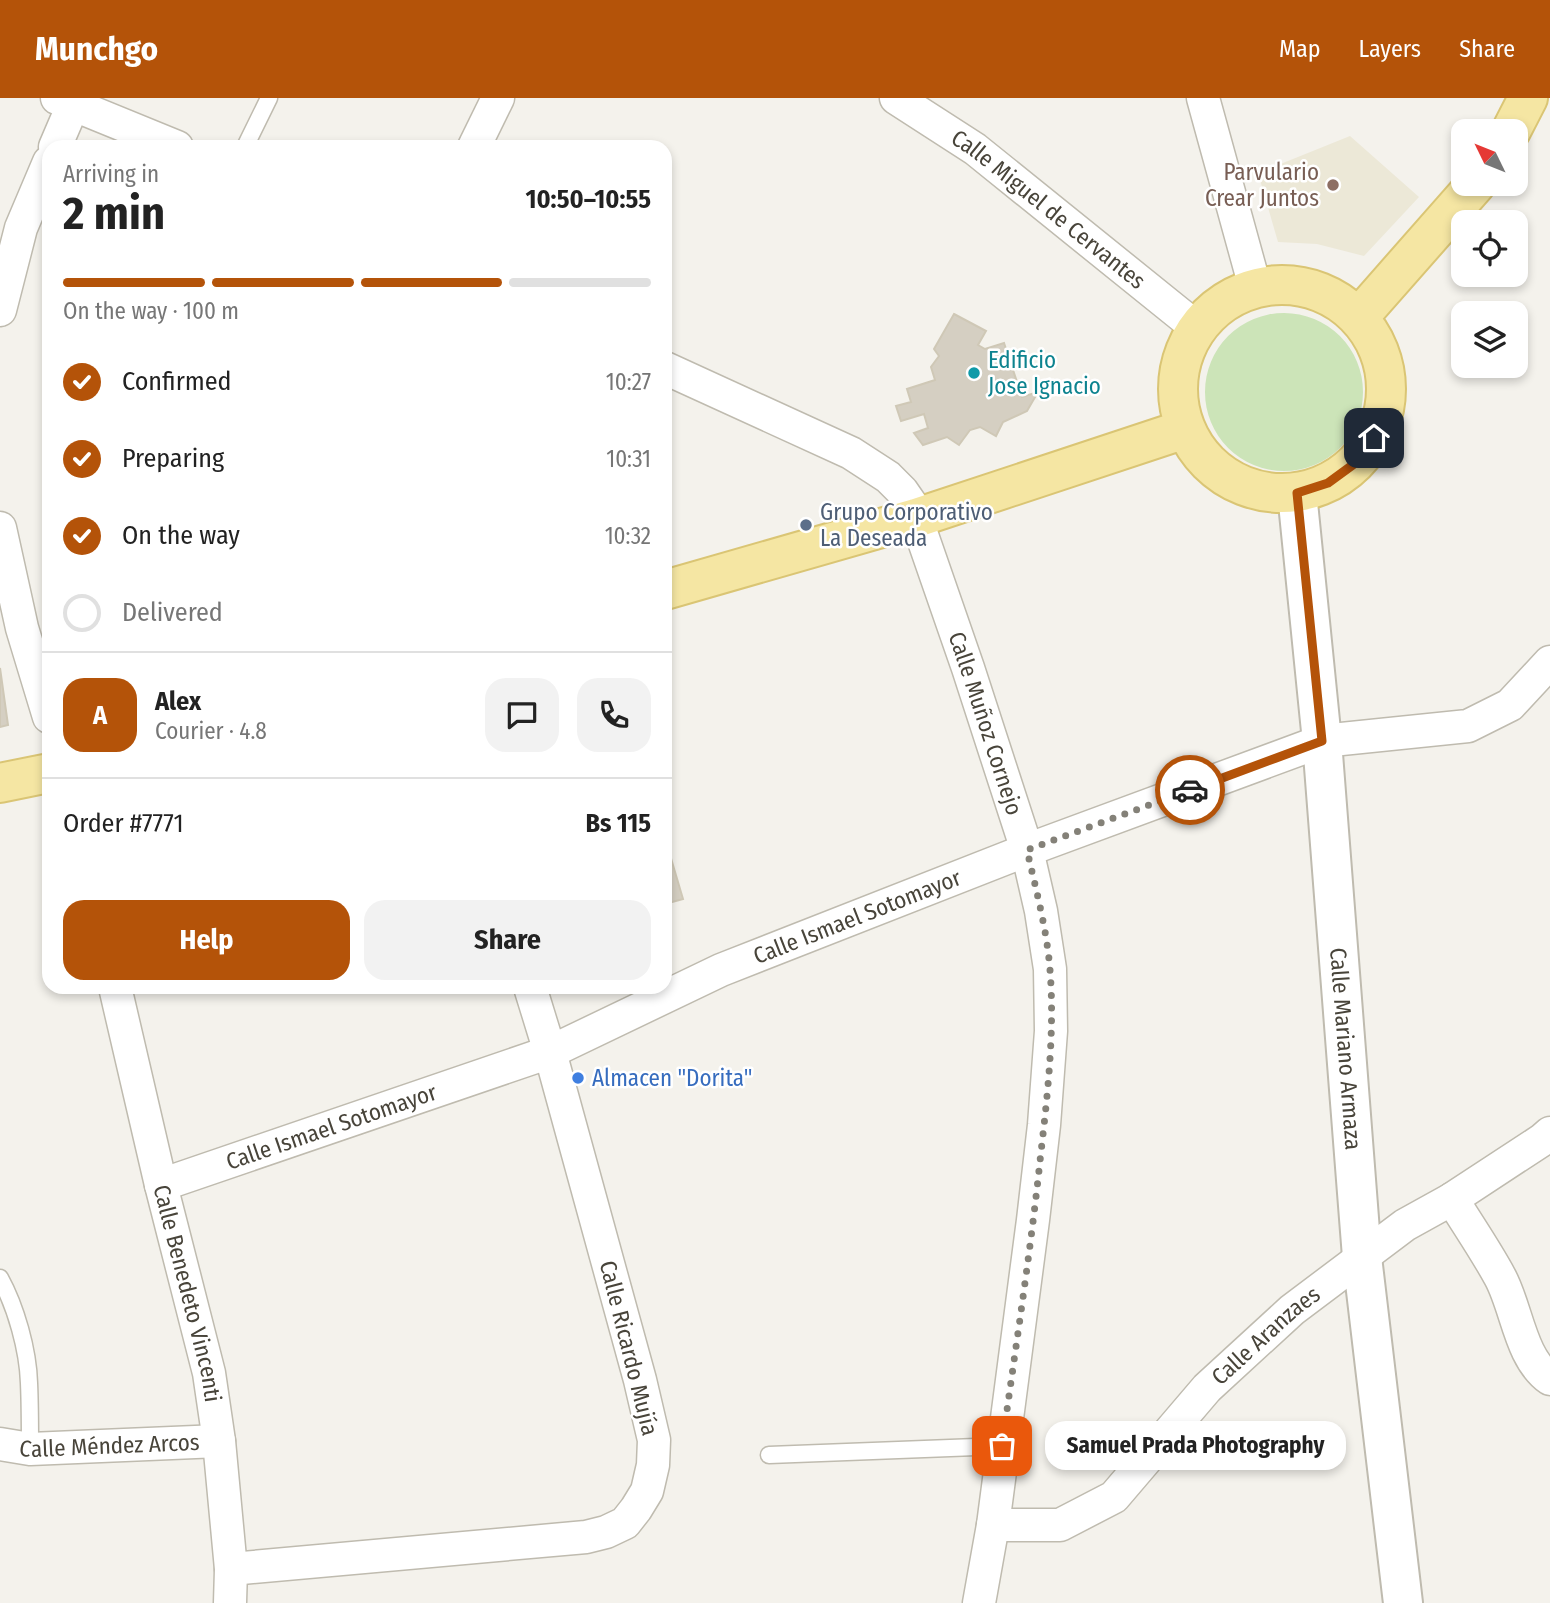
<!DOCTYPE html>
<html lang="en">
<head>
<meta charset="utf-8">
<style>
  body { margin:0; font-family:"Fira Sans Condensed",sans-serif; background:#f2f2f2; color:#222; height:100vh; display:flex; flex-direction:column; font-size:26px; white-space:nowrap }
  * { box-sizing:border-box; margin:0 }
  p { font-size:23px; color:#767676 }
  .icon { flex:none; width:38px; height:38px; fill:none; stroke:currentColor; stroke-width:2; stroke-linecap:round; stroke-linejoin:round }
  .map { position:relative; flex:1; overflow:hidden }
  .sheet { position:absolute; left:42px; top:42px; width:630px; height:854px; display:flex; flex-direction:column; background:#fff; border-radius:21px; box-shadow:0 4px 10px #0003 }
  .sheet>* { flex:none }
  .needle { width:46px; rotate:313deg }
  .tools { position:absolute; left:1451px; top:21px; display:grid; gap:14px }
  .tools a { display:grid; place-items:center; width:77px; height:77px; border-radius:14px; background:#fff; box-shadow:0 4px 10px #0003; font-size:35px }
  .pin { position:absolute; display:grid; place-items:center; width:60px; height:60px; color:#fff; margin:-30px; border-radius:14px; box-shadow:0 4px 10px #0006 }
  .courier { position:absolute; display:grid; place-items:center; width:70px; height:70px; margin:-35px; border:5px solid #b45309; border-radius:50%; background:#fff; color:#222; box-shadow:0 2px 9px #0007 }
  .bubble { position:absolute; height:49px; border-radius:21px; background:#fff; box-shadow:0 4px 10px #0003; font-size:23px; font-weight:700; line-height:49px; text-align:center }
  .overview em { font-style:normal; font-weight:700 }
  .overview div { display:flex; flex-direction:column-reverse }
  .overview { display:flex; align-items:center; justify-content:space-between; height:119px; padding:0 21px }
  h1 { font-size:46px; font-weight:700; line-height:52px }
  .bar { display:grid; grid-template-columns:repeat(4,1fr); gap:10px 7px; align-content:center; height:84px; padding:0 21px }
  .bar i { height:9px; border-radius:5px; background:#e0e0e0 }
  .bar .active { background:#b45309 }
  .bar p { grid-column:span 4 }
  .line { display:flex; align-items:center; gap:18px; padding:0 21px; border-top:2px solid #e0e0e0 }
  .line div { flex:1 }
  .round { display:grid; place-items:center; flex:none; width:74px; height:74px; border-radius:21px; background:#f2f2f2 }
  ol { padding:0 21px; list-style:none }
  li { display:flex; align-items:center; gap:21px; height:77px }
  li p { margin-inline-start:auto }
  li .icon { padding:7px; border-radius:50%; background:#b45309; color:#fff; stroke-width:4 }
  li:last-child { color:#767676 }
  li i { width:38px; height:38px; border:4px solid #e0e0e0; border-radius:50% }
  .primary-button { display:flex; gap:14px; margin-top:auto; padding:14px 21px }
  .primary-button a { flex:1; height:80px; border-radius:21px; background:#b45309; color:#fff; font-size:28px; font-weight:700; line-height:80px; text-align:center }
  .primary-button a+a { background:#f2f2f2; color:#222 }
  header { display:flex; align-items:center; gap:42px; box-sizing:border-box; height:98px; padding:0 35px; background:#b45309; color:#fff }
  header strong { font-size:33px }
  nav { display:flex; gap:38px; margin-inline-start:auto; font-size:24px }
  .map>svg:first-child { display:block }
  .education { fill:#ece8d7 }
  .green { fill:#cce4b8 }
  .building { fill:#d5cfc2; stroke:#cfc8b6; stroke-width:2 }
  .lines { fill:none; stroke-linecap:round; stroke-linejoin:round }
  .service-casing { stroke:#bfbbaf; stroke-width:19 }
  .minor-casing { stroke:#bfbbaf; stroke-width:35 }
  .tertiary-casing { stroke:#bfbbaf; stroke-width:42 }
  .primary-casing { stroke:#dac574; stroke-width:42 }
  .service { stroke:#fff; stroke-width:16 }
  .minor { stroke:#fff; stroke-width:32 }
  .tertiary { stroke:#fff; stroke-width:38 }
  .primary { stroke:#f5e6a3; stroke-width:38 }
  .done { stroke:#848178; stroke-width:7; stroke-dasharray:0 12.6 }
  .route { stroke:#b45309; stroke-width:9 }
  .education-dot { fill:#8d6e63; stroke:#fff; stroke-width:2.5 }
  .culture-dot { fill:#0f9aa8; stroke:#fff; stroke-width:2.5 }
  .service-dot { fill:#5c6f8a; stroke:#fff; stroke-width:2.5 }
  .shop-dot { fill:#3f7fe0; stroke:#fff; stroke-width:2.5 }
  .labels { text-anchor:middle; stroke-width:5; stroke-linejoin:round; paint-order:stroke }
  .education-label { font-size:23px; fill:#785e54; stroke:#fff; text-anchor:end }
  .street-label { font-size:23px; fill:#48443a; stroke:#fff }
  .culture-label { font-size:23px; fill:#0d838f; stroke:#fff; text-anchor:start }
  .service-label { font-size:23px; fill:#4e5e75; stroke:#fff; text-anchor:start }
  .shop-label { font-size:23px; fill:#366cbe; stroke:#fff; text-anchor:start }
</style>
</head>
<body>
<header>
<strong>Munchgo</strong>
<nav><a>Map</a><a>Layers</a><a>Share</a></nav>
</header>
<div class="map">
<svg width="1550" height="1505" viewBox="0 0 1550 1505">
  <rect width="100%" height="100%" fill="#f4f2ec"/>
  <path class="education" d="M1350 38 1419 99 1364 158 1317 146 1278 144 1258 75Z"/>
  <path class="green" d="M1205 294a79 79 0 1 1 158 0a79 79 0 1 1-158 0Z"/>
  <path class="building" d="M954 216 986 233 978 247 985 251 1004 245 1022 299 1038 294 1027 313 1003 324 996 338 980 329 970 332 959 347 947 339 923 347 914 335 928 330 924 316 901 323 896 308 911 304 907 291 935 282 931 269 939 258 934 251Z
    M0 570 8 627 0 629Z
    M665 740 683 801 665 806Z"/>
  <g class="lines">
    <defs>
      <path id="service" d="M245 49 269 0
        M0 1180C16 1209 28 1252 29 1285 30 1307 30 1329 30 1351
        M769 1357 1002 1348"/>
      <g id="minor">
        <path d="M57 0 177 49"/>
        <path id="s1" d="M896 0 975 51 1197 230"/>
        <path d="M1203 0 1255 189"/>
        <path d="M55 49 76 0"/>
        <path d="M474 49 498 0"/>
        <path d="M0 212 21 130 49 64"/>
        <path id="s2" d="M665 270 851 355 888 379 902 393 911 406 916 420 968 570 1027 752 1041 813 1050 871 1051 933 1044 1027 1033 1122 993 1427 979 1505"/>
        <path d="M0 430 22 530 49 619"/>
        <path id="s3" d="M115 889 161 1087 209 1275 219 1343 231 1471 230 1505"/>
        <path id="s4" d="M161 1087 550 954 721 872 1027 752 1322 643 1468 628 1510 607 1550 564"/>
        <path d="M1452 1101C1468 1127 1486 1153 1500 1179 1517 1210 1520 1260 1550 1281"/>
        <path id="s5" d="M0 1346 30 1351 219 1343"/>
        <path id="s6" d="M993 1427H1060L1114 1399 1207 1290 1292 1212 1405 1127 1452 1101 1542 1042 1550 1035"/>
        <path d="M231 1471 586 1439 606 1434 625 1425 636 1411 647 1393 653 1367 654 1342 640 1282 550 954 530 889"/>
      </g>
      <g id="tertiary">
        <path id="s7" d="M1297 395 1322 643 1362 1159 1403 1505"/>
      </g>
      <path id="primary" d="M1511 33 1528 0
        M1178 291a104 104 0 1 1 208 0a104 104 0 1 1-208 0Z
        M1359 219 1476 86
        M665 492 916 420 1185 331
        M0 685 49 675"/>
    </defs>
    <use href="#service" class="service-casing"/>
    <use href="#minor" class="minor-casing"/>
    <use href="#tertiary" class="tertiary-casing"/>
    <use href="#primary" class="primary-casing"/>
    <use href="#service" class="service"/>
    <use href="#minor" class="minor"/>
    <use href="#tertiary" class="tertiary"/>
    <use href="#primary" class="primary"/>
  </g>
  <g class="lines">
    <path class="done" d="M1002 1348C1015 1253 1030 1158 1040 1063 1047 1001 1055 935 1050 872 1047 832 1036 792 1027 752L1190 692"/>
    <path class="route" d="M1190 692 1322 643 1297 395 1328 385 1354 366 1374 340"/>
  </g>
  <circle class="education-dot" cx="1333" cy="87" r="7"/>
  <circle class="culture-dot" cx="974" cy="275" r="7"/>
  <circle class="service-dot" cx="806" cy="427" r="7"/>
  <circle class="shop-dot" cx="578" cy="980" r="7"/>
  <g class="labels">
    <g class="education-label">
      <text x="1319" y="82">Parvulario<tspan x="1319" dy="26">Crear Juntos</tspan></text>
    </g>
    <g class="street-label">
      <text dy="8" stroke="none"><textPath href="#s1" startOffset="189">Calle Miguel de Cervantes</textPath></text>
      <text dy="8" stroke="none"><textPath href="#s2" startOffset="516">Calle Muñoz Cornejo</textPath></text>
      <text dy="8" stroke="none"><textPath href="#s4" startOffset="747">Calle Ismael Sotomayor</textPath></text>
      <text dy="8" stroke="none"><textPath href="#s7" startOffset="558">Calle Mariano Armaza</textPath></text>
      <text dy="8" stroke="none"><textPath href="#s4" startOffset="180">Calle Ismael Sotomayor</textPath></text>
      <text dy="8" stroke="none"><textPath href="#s3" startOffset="315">Calle Benedeto Vincenti</textPath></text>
      <text dy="8" stroke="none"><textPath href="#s6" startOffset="350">Calle Aranzaes</textPath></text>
      <text transform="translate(629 1250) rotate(76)" y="8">Calle Ricardo Mujía</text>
      <text dy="8" stroke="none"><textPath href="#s5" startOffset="110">Calle Méndez Arcos</textPath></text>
    </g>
    <g class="culture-label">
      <text x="988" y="270">Edificio<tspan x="988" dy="26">Jose Ignacio</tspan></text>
    </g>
    <g class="service-label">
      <text x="820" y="422">Grupo Corporativo<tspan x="820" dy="26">La Deseada</tspan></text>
    </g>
    <g class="shop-label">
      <text x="592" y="988">Almacen "Dorita"</text>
    </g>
  </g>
</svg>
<div class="tools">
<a><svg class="needle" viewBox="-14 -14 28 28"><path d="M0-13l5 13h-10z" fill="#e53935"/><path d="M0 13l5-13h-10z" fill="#767676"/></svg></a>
<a><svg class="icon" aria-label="locate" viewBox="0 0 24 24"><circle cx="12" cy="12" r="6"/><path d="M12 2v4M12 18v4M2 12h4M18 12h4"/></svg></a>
<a><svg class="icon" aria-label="layers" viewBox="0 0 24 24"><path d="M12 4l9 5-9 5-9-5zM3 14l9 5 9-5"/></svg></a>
</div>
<div class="pin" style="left:1002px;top:1348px;background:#ea580c"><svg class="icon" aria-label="bag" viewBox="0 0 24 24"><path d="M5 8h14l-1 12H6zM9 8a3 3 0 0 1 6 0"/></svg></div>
<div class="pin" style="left:1374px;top:340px;background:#1f2937"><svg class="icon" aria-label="home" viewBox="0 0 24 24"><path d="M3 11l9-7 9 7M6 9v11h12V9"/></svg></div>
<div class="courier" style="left:1190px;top:692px"><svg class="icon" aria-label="car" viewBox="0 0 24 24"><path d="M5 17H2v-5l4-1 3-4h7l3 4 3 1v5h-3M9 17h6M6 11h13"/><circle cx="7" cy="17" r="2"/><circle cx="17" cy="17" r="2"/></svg></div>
<div class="bubble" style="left:1045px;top:1323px;width:301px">Samuel Prada Photography</div>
<section class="sheet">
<div class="overview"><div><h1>2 min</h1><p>Arriving in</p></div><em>10:50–10:55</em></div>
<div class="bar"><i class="active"></i><i class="active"></i><i class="active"></i><i></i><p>On the way · 100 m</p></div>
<ol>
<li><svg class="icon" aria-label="check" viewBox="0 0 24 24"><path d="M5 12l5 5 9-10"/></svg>Confirmed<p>10:27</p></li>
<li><svg class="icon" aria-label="check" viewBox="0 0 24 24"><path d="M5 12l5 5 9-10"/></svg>Preparing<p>10:31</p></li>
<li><svg class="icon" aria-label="check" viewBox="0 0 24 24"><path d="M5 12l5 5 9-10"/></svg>On the way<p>10:32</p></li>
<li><i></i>Delivered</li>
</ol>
<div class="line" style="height:126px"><b class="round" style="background:#b45309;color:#fff">A</b><div><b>Alex</b><p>Courier · 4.8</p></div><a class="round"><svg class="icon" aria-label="chat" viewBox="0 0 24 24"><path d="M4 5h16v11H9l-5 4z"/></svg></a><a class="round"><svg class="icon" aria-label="phone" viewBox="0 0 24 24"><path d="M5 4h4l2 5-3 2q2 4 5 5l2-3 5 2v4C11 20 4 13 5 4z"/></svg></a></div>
<div class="line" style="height:91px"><div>Order #7771</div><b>Bs 115</b></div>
<div class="primary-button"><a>Help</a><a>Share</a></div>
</section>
</div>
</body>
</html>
